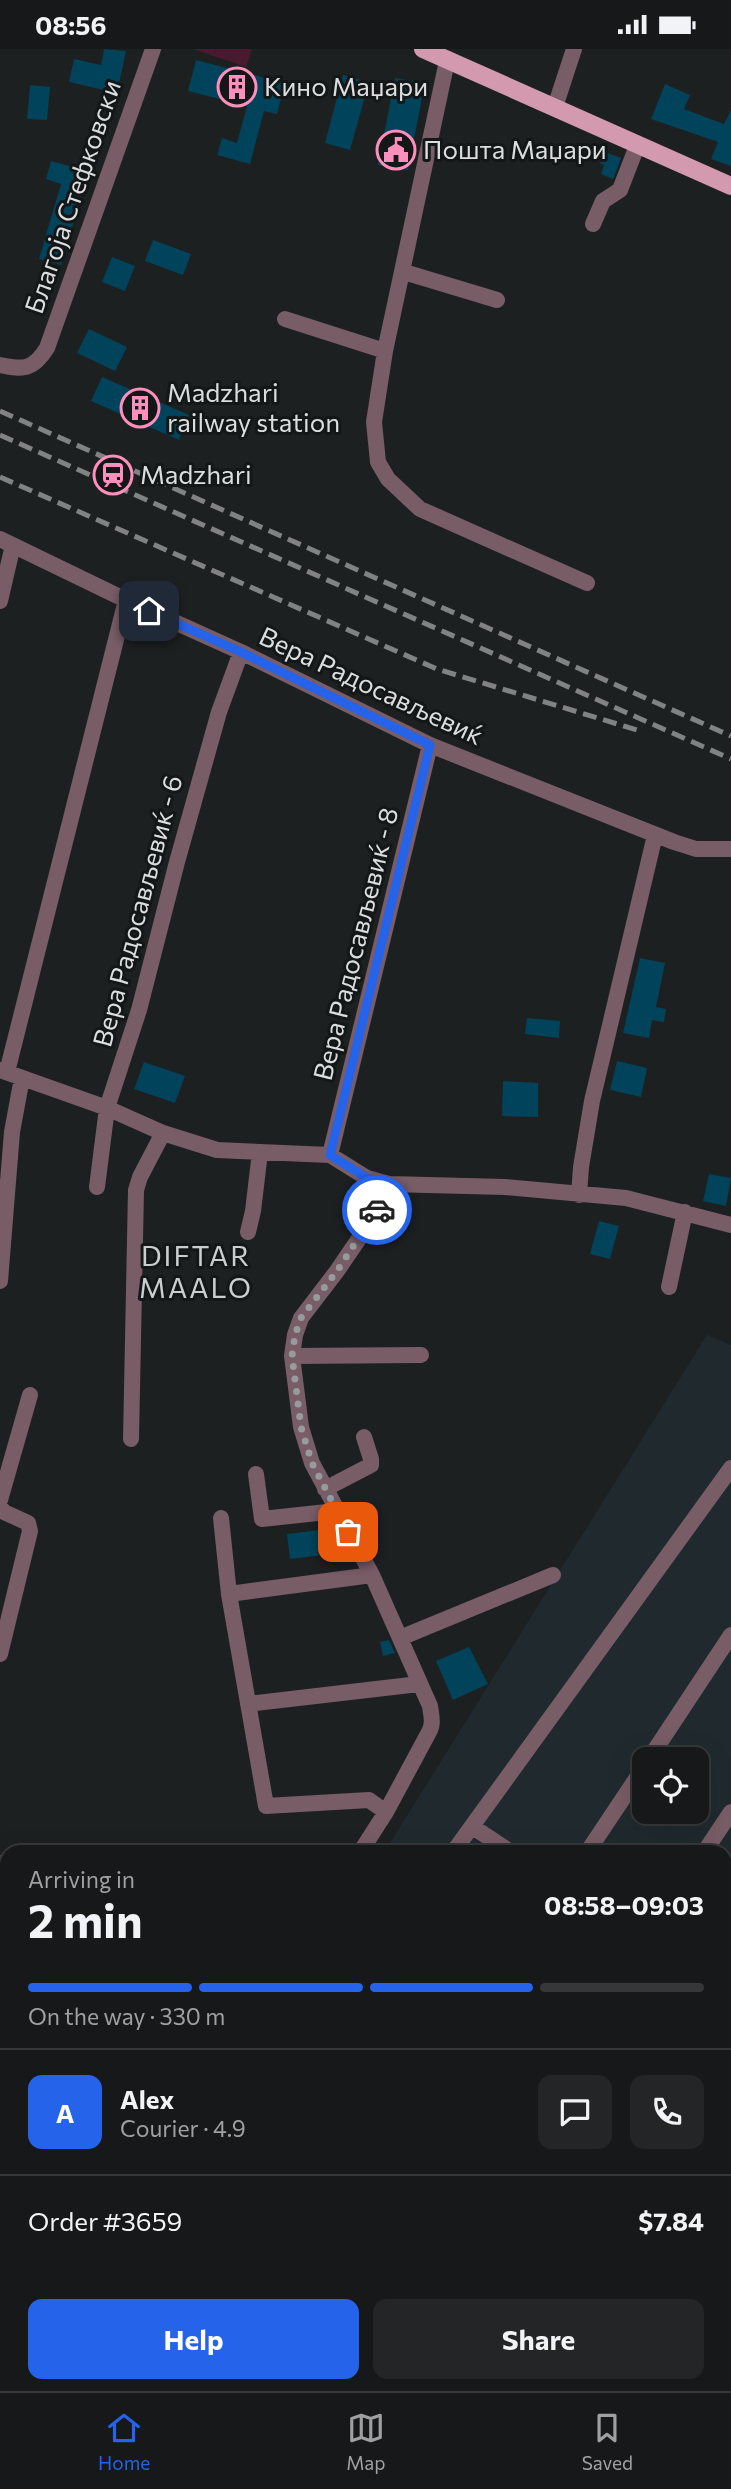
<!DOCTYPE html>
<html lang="en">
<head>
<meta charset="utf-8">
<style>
  body { margin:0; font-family:Commissioner,sans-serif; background:#232526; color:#f1f3f6; height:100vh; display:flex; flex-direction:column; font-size:26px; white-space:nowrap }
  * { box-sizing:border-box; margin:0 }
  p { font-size:23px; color:#9ea0a2 }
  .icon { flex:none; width:38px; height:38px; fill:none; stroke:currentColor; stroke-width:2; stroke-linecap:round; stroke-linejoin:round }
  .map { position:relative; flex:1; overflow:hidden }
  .side { position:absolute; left:0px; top:1796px; width:732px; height:548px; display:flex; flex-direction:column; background:#161819; border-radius:21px 21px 0 0; box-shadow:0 7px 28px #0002,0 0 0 2px #353738 }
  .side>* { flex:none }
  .controls { position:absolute; left:632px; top:1698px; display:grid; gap:14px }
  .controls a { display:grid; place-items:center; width:77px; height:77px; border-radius:14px; background:#161819; box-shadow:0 7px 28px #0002,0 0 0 2px #353738; font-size:35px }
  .pin { position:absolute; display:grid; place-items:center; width:60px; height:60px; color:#fff; margin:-30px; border-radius:14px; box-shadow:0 4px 10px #0006 }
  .courier { position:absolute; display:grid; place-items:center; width:70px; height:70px; margin:-35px; border:5px solid #2563eb; border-radius:50%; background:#fff; color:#222; box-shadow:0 2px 9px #0007 }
  .overview em { font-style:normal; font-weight:700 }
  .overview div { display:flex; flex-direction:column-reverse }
  .overview { display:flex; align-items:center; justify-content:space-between; height:119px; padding:0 28px }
  h1 { font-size:46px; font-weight:700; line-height:52px }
  .bar { display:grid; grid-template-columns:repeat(4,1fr); gap:10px 7px; align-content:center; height:84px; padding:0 28px }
  .bar i { height:9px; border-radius:5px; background:#353738 }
  .bar .active { background:#2563eb }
  .bar p { grid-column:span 4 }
  .line { display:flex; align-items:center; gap:18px; padding:0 28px; border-top:2px solid #353738 }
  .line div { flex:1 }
  .round { display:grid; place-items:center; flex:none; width:74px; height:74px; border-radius:14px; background:#232526 }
  .action { display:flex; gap:14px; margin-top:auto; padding:14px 28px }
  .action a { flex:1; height:80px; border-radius:14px; background:#2563eb; color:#fff; font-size:28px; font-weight:700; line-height:80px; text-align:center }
  .action a+a { background:#232526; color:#f1f3f6 }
  .status { display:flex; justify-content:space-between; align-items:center; height:49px; padding:0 35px; background:#161819; direction:ltr }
  .status svg { height:19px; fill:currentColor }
  .dock { display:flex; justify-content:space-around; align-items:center; height:98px; border-top:2px solid #353738; background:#161819; font-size:19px; color:#9ea0a2 }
  .dock a { display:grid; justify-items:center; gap:4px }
  .dock .active { color:#2563eb }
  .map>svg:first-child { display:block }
  .built { fill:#202a2e; fill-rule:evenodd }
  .green { fill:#491a2f }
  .building { fill:#00435a }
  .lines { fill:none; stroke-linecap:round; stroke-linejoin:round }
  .minor { stroke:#785c66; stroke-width:16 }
  .major { stroke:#d399ae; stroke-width:18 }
  .rail { stroke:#808283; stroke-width:5; stroke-dasharray:14 7; stroke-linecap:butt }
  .done { stroke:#989b9c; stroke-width:7; stroke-dasharray:0 12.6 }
  .route { stroke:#2563eb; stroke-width:9 }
  .labels { text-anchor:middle; stroke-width:6; stroke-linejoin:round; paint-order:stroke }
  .poi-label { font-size:26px; fill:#dbddde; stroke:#141718; text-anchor:start }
  .street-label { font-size:26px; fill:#dbddde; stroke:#141718 }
  .neighbourhood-label { font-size:28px; letter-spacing:2px; fill:#c9ced0; stroke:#141718 }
</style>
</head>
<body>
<div class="status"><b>08:56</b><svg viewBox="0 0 49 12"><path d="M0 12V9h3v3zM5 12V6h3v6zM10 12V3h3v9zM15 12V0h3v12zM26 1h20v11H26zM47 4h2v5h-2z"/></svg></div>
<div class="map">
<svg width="731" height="2342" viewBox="0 0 731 2342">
  <rect width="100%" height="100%" fill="#1d2021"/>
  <path class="built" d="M707 1286 731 1296V2294L724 2290V1802H385ZM644 1710H696V1762H644Z
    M0 1839 7 1844V2207L0 2218Z"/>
  <path class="green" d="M193 0H252L246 18Z
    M7 2207V2336H531L527 2342H0V2218Z"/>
  <path class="building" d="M104 0 126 2 117 44 69 33 74 10 101 16Z
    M196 11 285 34 277 65 264 62 250 115 217 106 222 89 237 94 247 57 188 42Z
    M343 26 369 33 350 101 325 94Z
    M395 29 425 34 408 121 378 116Z
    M665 35 690 46 684 60 724 75 731 61V117L711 110 718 93 651 70Z
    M30 36 50 38 47 71 27 70Z
    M605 103 621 109 613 130 601 125 604 116 600 114Z
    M51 112 91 123 86 142 83 141 61 216 39 210 61 135 46 130Z
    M153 191 191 205 183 226 145 212Z
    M112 208 135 217 125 242 102 233Z
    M89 280 127 298 115 322 77 304Z
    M102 328 189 366 179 391 91 352Z
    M640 909 665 914 656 958 666 960 664 973 652 971 649 989 623 984Z
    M527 969 560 972 559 989 525 985Z
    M617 1012 647 1019 641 1048 610 1041Z
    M144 1013 185 1027 175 1054 134 1040Z
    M503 1032 538 1034V1068L502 1067Z
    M709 1125 731 1129 726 1157 703 1152Z
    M599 1172 619 1177 610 1210 590 1205Z
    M320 1481 323 1506 290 1510 287 1485Z
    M389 1591 395 1604 383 1607 380 1593Z
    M469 1598 488 1635 453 1651 436 1612Z"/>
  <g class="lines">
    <path class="minor" d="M447 12 385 302 374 373 378 413 388 430 420 460 587 534
      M555 58 574 0
      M593 175 603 152 620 141 637 97
      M404 223 497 251
      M285 270 385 302
      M0 316C24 321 33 321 47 299L153 0
      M0 490 126 551 241 603 430 696 674 793 696 800H731
      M0 552 13 496
      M0 1021 107 1059 163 1084 217 1101 330 1106 367 1129 389 1135 505 1138 626 1149 731 1176
      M7 1023 126 551
      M330 1106 430 696
      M97 1138 107 1059 139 961 177 813 219 663 241 603
      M579 1146 581 1118 592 1052 655 786
      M248 1183 253 1162 260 1103
      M0 1232 12 1083 22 1029
      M669 1238 685 1163
      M292 1307 421 1306
      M131 1390 136 1141 140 1128 163 1084
      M256 1425 262 1470 336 1462
      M325 1440 371 1416V1410L364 1388
      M0 1451 30 1346
      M0 1458 4 1463 28 1474 30 1482 0 1605
      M221 1469 229 1545 266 1757 369 1751 386 1763
      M229 1545 372 1526
      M400 1589 553 1526
      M248 1655 419 1635
      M649 1710 731 1586
      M473 1778 509 1802
      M361 1802 386 1763 429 1683C434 1674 431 1666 430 1657L372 1526 312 1414 301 1378 292 1307 295 1286 301 1269 337 1222 371 1172 389 1135
      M454 1802 731 1419
      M588 1802 644 1718
      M705 1802 731 1763
      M0 1814 7 1819
      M724 1902 731 1892
      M724 1954 731 1958
      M724 1991 731 1980
      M0 2195 7 2183
      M724 2231H731
      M724 2292 731 2296
      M696 2336 698 2342
      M371 2342 373 2336
      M521 2342 525 2336"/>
    <path class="major" d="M423 0 731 137"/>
    <path class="rail" d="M0 362 731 687
      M0 386 731 710
      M0 428 437 620 637 681"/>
  </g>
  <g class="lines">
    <path class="done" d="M348 1483 312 1414 301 1378 292 1307 295 1286 301 1269 337 1222 377 1161"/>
    <path class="route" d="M149 562 241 603 430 696 330 1106 367 1129 389 1135 377 1161"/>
  </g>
  <defs>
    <symbol id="building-ring" viewBox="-11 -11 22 22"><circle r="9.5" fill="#141718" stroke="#fe8ebc" stroke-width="1.5"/><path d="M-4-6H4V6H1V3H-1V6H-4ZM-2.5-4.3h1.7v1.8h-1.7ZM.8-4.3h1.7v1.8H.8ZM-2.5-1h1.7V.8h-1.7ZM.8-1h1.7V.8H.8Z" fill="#fe8ebc"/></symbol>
    <symbol id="civic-ring" viewBox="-11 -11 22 22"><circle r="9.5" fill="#141718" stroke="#fe8ebc" stroke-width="1.5"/><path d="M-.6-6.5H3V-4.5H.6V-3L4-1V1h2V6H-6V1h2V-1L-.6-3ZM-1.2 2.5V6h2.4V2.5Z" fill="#fe8ebc"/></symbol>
    <symbol id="station-ring" viewBox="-11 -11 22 22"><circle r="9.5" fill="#141718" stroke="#fe8ebc" stroke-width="1.5"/><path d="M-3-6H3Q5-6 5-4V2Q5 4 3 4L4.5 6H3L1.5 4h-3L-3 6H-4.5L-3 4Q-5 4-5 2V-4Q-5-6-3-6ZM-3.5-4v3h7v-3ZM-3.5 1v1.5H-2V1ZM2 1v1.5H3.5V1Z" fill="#fe8ebc"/></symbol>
  </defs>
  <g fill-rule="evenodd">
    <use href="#building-ring" x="215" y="16" width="44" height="44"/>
    <use href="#civic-ring" x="374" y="79" width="44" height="44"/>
    <use href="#building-ring" x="118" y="337" width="44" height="44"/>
    <use href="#station-ring" x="91" y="404" width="44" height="44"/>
  </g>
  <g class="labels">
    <g class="poi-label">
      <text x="264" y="47">Кино Маџари</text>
      <text x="423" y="110">Пошта Маџари</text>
      <text x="167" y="353">Madzhari<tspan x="167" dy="30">railway station</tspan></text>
      <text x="140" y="435">Madzhari</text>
    </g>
    <g class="street-label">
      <text transform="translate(73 148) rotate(-71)" y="9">Благоја Стефковски</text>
      <text transform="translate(371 637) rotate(25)" y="9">Вера Радосављевиќ</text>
      <text transform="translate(138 862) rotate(-75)" y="9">Вера Радосављевиќ - 6</text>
      <text transform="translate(356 895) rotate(-76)" y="9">Вера Радосављевиќ - 8</text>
    </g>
    <g class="neighbourhood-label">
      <text x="196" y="1217">DIFTAR<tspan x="196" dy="32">MAALO</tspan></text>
    </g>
  </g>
</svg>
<div class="controls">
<a><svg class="icon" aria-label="locate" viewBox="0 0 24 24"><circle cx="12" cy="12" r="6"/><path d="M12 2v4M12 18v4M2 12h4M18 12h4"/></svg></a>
</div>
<div class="pin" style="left:348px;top:1483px;background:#ea580c"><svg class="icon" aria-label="bag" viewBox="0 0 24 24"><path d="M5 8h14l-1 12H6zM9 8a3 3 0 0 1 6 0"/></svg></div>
<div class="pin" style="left:149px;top:562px;background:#1f2937"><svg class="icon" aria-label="home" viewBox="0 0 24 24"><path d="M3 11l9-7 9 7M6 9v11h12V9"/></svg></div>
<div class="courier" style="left:377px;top:1161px"><svg class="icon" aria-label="car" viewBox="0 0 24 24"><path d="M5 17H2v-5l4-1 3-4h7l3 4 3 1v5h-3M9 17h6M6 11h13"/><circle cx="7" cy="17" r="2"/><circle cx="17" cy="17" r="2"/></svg></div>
<section class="side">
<div class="overview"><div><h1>2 min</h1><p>Arriving in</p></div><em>08:58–09:03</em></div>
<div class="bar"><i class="active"></i><i class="active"></i><i class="active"></i><i></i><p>On the way · 330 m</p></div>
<div class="line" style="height:126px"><b class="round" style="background:#2563eb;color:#fff">A</b><div><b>Alex</b><p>Courier · 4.9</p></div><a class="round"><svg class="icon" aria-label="chat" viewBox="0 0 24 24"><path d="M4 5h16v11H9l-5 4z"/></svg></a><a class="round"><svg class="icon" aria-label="phone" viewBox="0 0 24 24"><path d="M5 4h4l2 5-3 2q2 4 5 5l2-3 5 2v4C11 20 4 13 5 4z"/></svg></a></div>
<div class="line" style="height:91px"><div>Order #3659</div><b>$7.84</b></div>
<div class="action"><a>Help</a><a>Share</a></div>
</section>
</div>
<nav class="dock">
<a class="active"><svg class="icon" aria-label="home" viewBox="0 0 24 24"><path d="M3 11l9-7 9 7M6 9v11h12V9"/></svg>Home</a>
<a><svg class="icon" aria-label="map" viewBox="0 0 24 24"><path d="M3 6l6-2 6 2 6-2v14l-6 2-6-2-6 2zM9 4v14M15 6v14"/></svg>Map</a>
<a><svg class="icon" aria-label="saved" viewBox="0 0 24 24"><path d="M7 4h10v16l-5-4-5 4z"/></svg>Saved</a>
</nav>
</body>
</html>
